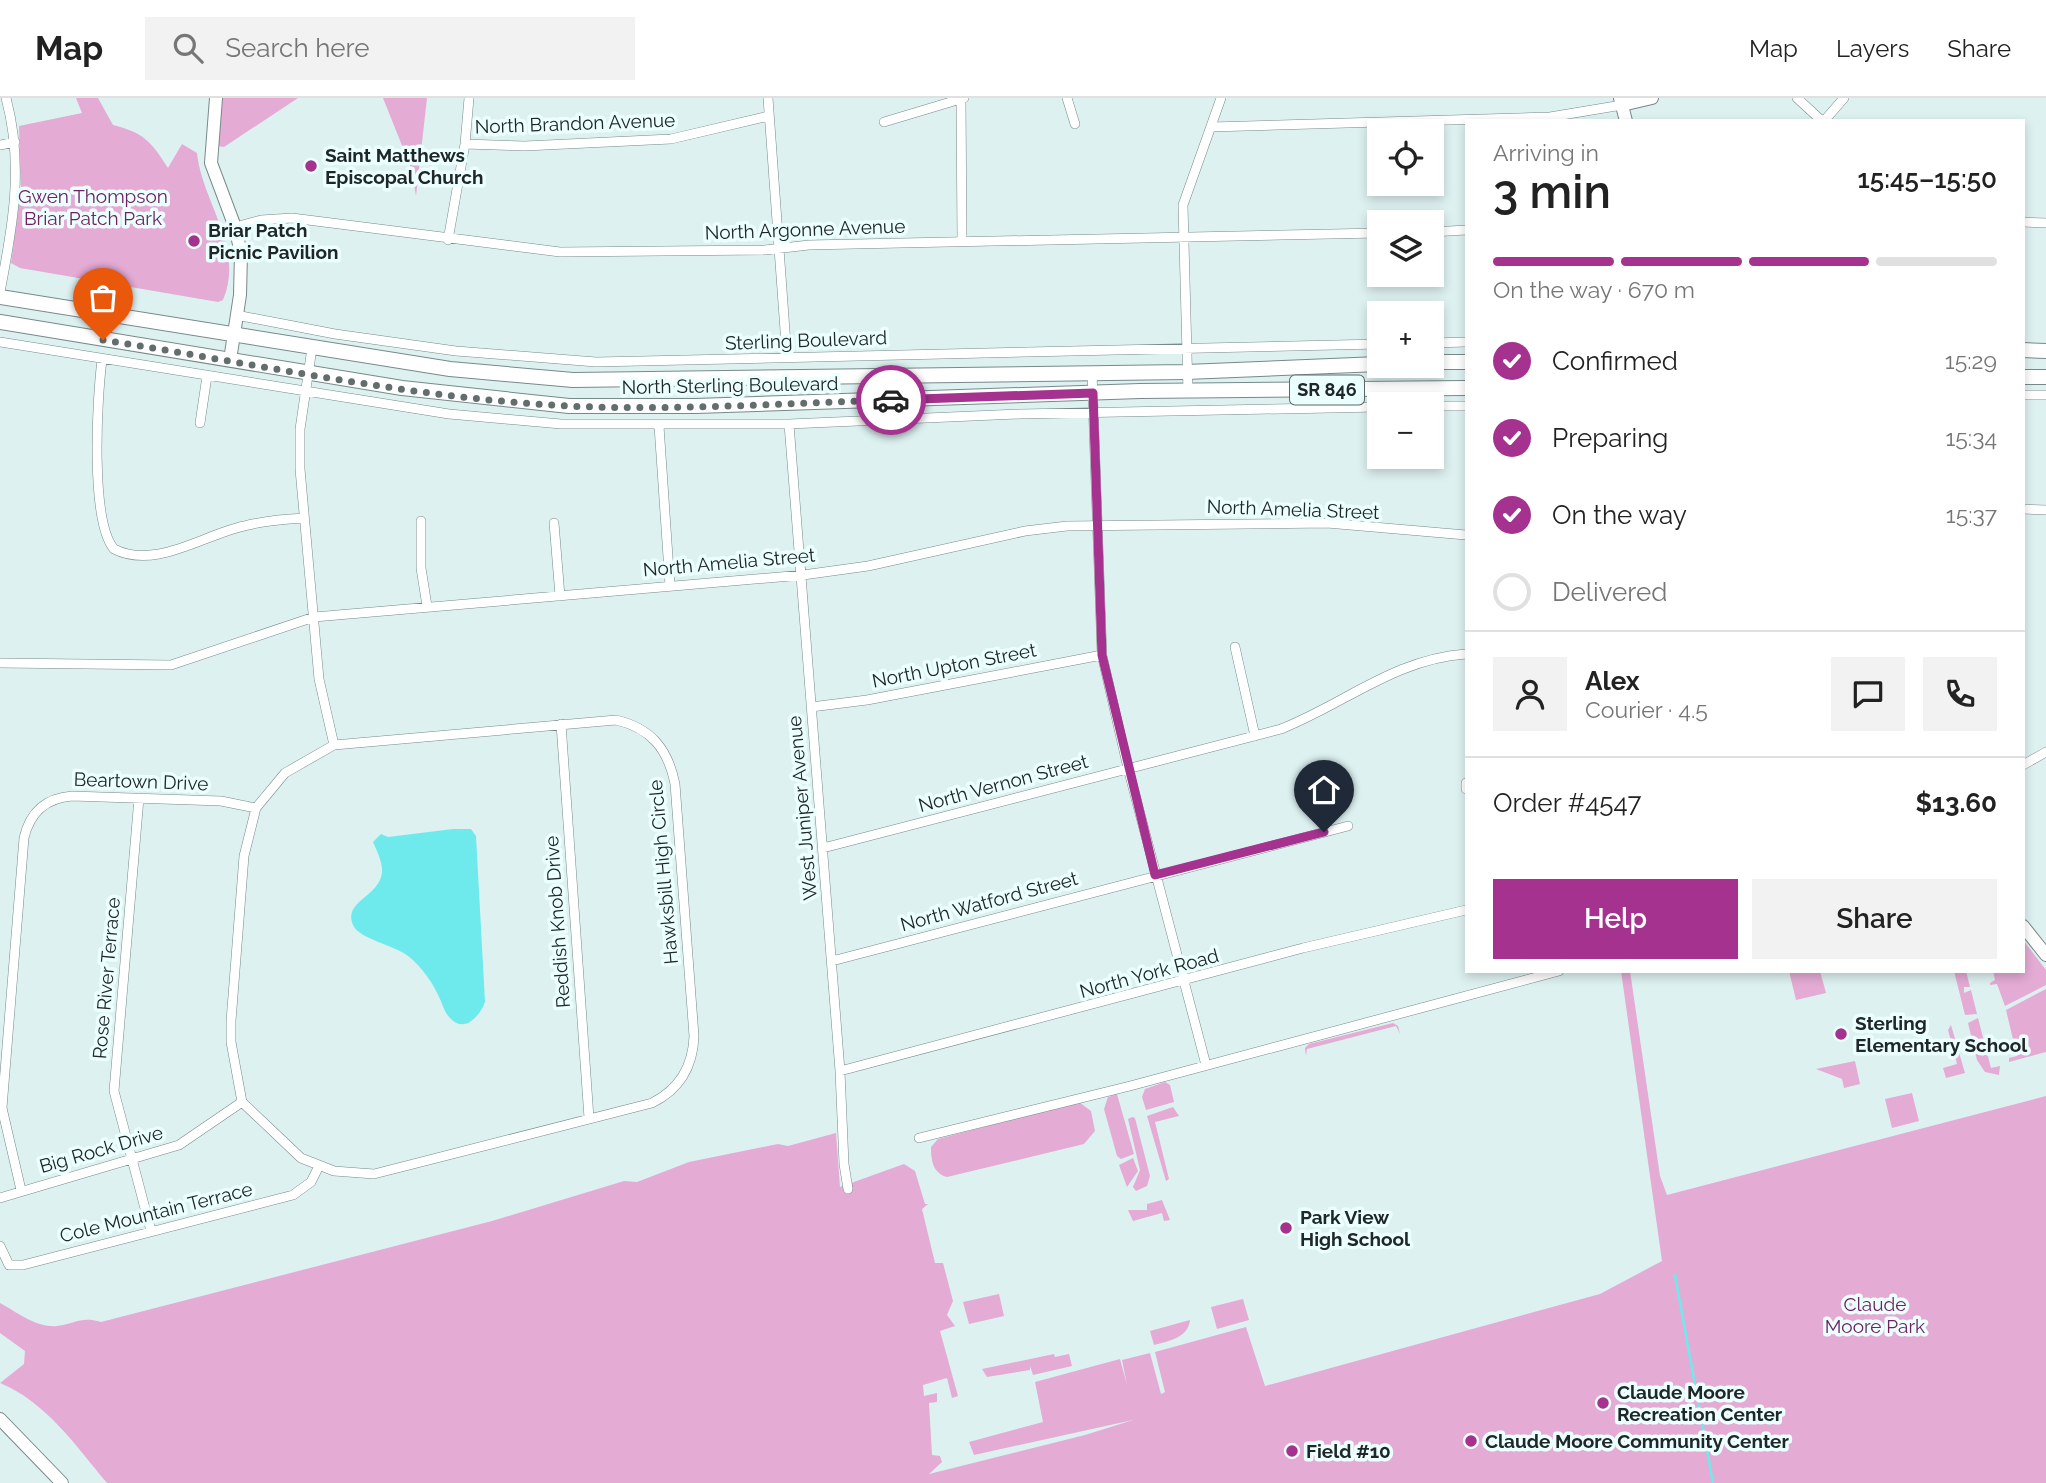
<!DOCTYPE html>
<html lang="en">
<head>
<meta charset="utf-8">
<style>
  body { margin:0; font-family:Raleway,sans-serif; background:#f2f2f2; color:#222; height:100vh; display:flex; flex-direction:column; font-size:26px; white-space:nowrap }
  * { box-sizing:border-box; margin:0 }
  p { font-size:23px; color:#767676 }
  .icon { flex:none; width:38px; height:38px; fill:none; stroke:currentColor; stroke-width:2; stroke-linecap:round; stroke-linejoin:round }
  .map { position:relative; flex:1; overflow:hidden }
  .sheet { position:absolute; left:1465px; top:21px; width:560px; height:854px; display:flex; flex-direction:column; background:#fff; border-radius:0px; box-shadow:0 4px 10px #0003 }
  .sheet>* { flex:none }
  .tools { position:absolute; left:1367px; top:21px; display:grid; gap:14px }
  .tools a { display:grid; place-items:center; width:77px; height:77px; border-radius:0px; background:#fff; box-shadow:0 4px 10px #0003; font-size:35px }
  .pin { position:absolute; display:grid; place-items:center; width:60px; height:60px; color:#fff; margin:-72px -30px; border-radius:50% 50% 50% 0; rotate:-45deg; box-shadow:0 0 7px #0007 }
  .pin .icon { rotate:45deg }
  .courier { position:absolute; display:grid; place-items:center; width:70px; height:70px; margin:-35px; border:5px solid #a4328e; border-radius:50%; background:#fff; color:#222; box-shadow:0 2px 9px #0007 }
  .headline em { font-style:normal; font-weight:600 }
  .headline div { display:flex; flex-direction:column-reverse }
  .headline { display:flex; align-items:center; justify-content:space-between; height:119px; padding:0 28px }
  h1 { font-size:46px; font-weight:600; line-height:52px }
  .bar { display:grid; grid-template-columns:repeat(4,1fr); gap:10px 7px; align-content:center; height:84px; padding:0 28px }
  .bar i { height:9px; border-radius:5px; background:#e0e0e0 }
  .bar .selected { background:#a4328e }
  .bar p { grid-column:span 4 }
  .line { display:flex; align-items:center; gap:18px; padding:0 28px; border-top:2px solid #e0e0e0 }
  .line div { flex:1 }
  .round { display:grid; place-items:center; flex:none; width:74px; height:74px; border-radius:0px; background:#f2f2f2 }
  ol { padding:0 28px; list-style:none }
  li { display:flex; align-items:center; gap:21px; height:77px }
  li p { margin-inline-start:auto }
  li .icon { padding:7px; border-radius:50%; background:#a4328e; color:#fff; stroke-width:4 }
  li:last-child { color:#767676 }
  li i { width:38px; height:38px; border:4px solid #e0e0e0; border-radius:50% }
  .button { display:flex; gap:14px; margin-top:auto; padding:14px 28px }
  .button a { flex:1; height:80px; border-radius:0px; background:#a4328e; color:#fff; font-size:28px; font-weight:600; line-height:80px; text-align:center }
  .button a+a { background:#f2f2f2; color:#222 }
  header { display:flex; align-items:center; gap:42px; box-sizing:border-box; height:98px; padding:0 35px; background:#fff; border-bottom:2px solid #e0e0e0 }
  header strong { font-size:33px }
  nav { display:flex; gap:38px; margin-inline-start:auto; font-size:24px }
  .search { width:490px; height:63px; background:#f2f2f2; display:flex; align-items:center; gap:18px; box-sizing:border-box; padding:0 24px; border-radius:0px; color:#767676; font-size:26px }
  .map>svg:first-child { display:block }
  .green { fill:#e4abd5 }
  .water { fill:#6feaec }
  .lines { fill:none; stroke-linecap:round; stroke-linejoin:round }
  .stream { stroke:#6feaec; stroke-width:2.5 }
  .street-casing { stroke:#788989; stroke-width:10 }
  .secondary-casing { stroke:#788989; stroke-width:14 }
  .primary-casing { stroke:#788989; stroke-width:16 }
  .street { stroke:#fff; stroke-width:9 }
  .secondary { stroke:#fff; stroke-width:12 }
  .primary { stroke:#fff; stroke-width:14 }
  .done { stroke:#626e6e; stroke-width:7; stroke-dasharray:0 12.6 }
  .route { stroke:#a4328e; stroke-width:9 }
  .poi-dot { fill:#a4328e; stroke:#ecffff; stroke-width:2.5 }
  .labels { text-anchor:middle; stroke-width:7; stroke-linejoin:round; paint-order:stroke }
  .shield { fill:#ecffff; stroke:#5d6868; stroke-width:2 }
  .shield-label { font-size:18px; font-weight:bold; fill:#202728 }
  .street-label { font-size:19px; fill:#202728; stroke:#ecffff }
  .poi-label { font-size:19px; font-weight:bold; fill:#202728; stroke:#ecffff; text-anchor:start }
  .park-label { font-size:19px; fill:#722063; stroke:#ecffff }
</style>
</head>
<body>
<header>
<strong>Map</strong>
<div class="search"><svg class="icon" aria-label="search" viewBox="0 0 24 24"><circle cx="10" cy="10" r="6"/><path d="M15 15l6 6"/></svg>Search here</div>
<nav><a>Map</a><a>Layers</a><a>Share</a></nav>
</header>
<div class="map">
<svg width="2046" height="1385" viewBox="0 0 2046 1385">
  <rect width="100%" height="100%" fill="#def1f1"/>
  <path class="green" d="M76 0H98L113 27C144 35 151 43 168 70L182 46 197 55C202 104 245 150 223 202L218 204 20 170 11 165 21 91 19 28 82 15Z
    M216 0H298L224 49 210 47Z
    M383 0H427L416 98 411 70Z
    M2023 842 2046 872V887L2005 908 1997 886 1990 887V885L1995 882 1993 873H2023Z
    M1621 873H1630L1660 1078 1667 1097 2046 998V1385H107C76 1348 46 1304 0 1285L24 1266 25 1253 0 1235V1205C17 1214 36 1230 57 1228 76 1226 80 1218 101 1224L492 1123 624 1083 637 1084 689 1064 778 1046 788 1048 836 1035 840 1089 904 1066 915 1073 925 1106H928L922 1111 935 1165H943L953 1203 947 1217 955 1228 940 1233 958 1298 952 1300 947 1280 923 1287 924 1298 937 1295V1304L929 1305 932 1357 940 1358 942 1364 929 1376 1085 1337 1133 1322 974 1357 969 1344 1043 1324 1035 1284 1120 1261 1127 1287 1122 1262 1150 1255 1161 1296 1165 1294 1155 1254 1246 1229 1265 1288 1600 1196 1662 1163Z
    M1789 873H1820L1826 895 1796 902Z
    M1954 873H1966L1970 889H1964V895L1971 892 1977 916 1965 917Z
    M2046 891V954L2009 964V960L2017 958 2006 912Z
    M1978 920 1991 970 2000 968 1999 977 1985 974 1977 962 1968 925Z
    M1393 925 1398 928 1400 936 1396 928 1307 951 1306 958 1305 950 1309 946Z
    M1951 927 1965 975 1946 980 1943 970 1957 966 1948 932Z
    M1855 963 1860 986 1844 990 1842 981 1816 971Z
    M1165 984 1170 987 1174 1004 1146 1012 1142 999 1145 991Z
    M1912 995 1919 1023 1892 1030 1885 1001Z
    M1117 996 1134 1056 1121 1061 1117 1058 1104 1011 1108 999Z
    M1079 1004 1091 1013 1095 1033 1084 1046 947 1079C933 1075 931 1063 931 1049L938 1041Z
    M1173 1009 1179 1018 1155 1024 1169 1081 1166 1083 1147 1018Z
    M1132 1019 1135 1020 1150 1078 1147 1088 1136 1093 1133 1089 1140 1072 1128 1021Z
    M1133 1060 1138 1073 1127 1089 1119 1067Z
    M1162 1102 1170 1122 1164 1123 1162 1115 1133 1123 1128 1112H1147V1106Z
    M999 1196 1004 1218 969 1226 963 1204Z
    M1243 1201 1249 1222 1217 1231 1211 1209Z
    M1190 1222C1188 1240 1169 1243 1154 1247L1150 1233Z
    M1054 1256 1055 1259 1069 1256 1072 1268 1033 1277 1030 1268V1272L987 1279 982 1271Z"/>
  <path class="water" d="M453 731H471L476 738 485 904C480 918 464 936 450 920 445 915 443 908 440 901 433 885 422 869 408 858 394 847 359 841 353 827 343 803 378 800 382 775 383 765 377 753 373 744L381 736 388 739Z"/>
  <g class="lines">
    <path class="stream" d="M1675 1177 1713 1385"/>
    <defs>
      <path id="street" d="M768 0 787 260
        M1067 0 1075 26
        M1797 0 1822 23
        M961 1 962 143
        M1824 23 1844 0
        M884 24 964 0
        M1211 29 1550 19 1622 7
        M465 46 525 48 671 41 769 18
        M0 47 15 44
        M2023 124 2046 125
        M235 129 261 122 292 120 560 154 765 152 809 147 1379 135
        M1432 134 1466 132
        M448 142 465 46 469 0
        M0 194C13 127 24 67 6 0
        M236 217 335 236 456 253 596 264 1379 246
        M0 244 449 316 561 326H789L1020 316 1379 309
        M1432 245 1466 244
        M312 250 300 331V371L319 581 334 647
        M102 262C97 300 90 423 114 451 155 472 203 437 244 428 264 423 284 421 304 420
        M1092 274 1102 557 1128 670 1206 967
        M1188 293 1183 107 1221 0
        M2023 297H2046
        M1432 308H1466
        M200 325 207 278
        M789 326 840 973 844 1066 848 1091
        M659 328 670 488
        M2023 411 2046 412
        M421 423V470L427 508
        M554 425 560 498
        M1235 549 1255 638
        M0 565 171 567 314 519 803 477 868 468 1025 433 1067 428 1327 425 1466 437
        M811 609 867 602 1102 557
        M616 622C651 630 668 651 675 686L694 938C693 969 680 991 652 1005L374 1076 334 1073 301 1060 242 1004 231 944V923L244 758 256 710 285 675 334 647Z
        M561 626 589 1020
        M2023 667 2046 654
        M1466 691V685
        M139 700 114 993 151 1133
        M823 750 1281 631C1346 605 1395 561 1466 556
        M832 863 1348 728
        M840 973 1303 850 1466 812
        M919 1040 1130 988 1559 873
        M21 1092 2 1010 24 740C30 714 46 700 72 698L221 703 256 710
        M0 1100 179 1047 242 1004
        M0 1148 9 1167H23L293 1097 311 1084 319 1068"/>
      <path id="secondary" d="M216 0 211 65 235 129 241 155 240 197 230 262
        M1620 0 1626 23
        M1622 7 1652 0
        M2023 828 2046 857
        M0 1321 62 1385"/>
      <path id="primary" d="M0 199 450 271 573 282 1186 274 1379 266
        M0 224 402 290 569 308H696L1140 293 1466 290
        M2023 252 2046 253
        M1432 264H1466
        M2023 279H2046"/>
    </defs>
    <use href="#street" class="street-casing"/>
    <use href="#secondary" class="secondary-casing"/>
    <use href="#primary" class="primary-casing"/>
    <use href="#street" class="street"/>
    <use href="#secondary" class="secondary"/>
    <use href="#primary" class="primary"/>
  </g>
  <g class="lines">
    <path class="done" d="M103 242C257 266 412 300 568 308 676 313 784 305 891 302"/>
    <path class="route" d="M891 302 1093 295 1102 557 1155 777 1324 734"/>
  </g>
  <g class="poi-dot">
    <circle cx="311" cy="68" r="7"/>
    <circle cx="194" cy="143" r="7"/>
    <circle cx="1841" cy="936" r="7"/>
    <circle cx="1286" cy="1130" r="7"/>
    <circle cx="1603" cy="1305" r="7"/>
    <circle cx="1471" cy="1343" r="7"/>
    <circle cx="1292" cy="1353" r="7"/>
  </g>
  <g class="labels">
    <rect class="shield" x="1290" y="277.5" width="74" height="29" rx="5"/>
    <g class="shield-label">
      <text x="1327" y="298">SR 846</text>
    </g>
    <g class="street-label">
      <text transform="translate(575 25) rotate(-2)" y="7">North Brandon Avenue</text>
      <text transform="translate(805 131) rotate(-2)" y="7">North Argonne Avenue</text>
      <text transform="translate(806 242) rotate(-2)" y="7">Sterling Boulevard</text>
      <text transform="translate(730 287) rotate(-1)" y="7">North Sterling Boulevard</text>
      <text transform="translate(1293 411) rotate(2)" y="7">North Amelia Street</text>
      <text transform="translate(729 464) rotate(-5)" y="7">North Amelia Street</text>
      <text transform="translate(954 567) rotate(-11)" y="7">North Upton Street</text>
      <text transform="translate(141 683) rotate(2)" y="7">Beartown Drive</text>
      <text transform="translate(1003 685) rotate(-15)" y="7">North Vernon Street</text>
      <text transform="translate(802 710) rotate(-95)" y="7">West Juniper Avenue</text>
      <text transform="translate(663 774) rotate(-95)" y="7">Hawksbill High Circle</text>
      <text transform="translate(989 803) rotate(-15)" y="7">North Watford Street</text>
      <text transform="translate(557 824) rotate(-94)" y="7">Reddish Knob Drive</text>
      <text transform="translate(1149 875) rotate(-15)" y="7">North York Road</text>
      <text transform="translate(106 880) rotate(-85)" y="7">Rose River Terrace</text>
      <text transform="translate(101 1051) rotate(-16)" y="7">Big Rock Drive</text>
      <text transform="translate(156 1114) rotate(-14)" y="7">Cole Mountain Terrace</text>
    </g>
    <g class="poi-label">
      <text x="325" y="64">Saint Matthews<tspan x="325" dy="22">Episcopal Church</tspan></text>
      <text x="208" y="139">Briar Patch<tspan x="208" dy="22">Picnic Pavilion</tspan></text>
      <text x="1855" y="932">Sterling<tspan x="1855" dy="22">Elementary School</tspan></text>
      <text x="1300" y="1126">Park View<tspan x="1300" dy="22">High School</tspan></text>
      <text x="1617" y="1301">Claude Moore<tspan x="1617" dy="22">Recreation Center</tspan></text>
      <text x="1485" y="1350">Claude Moore Community Center</text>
      <text x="1306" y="1360">Field #10</text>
    </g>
    <g class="park-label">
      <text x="93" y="105">Gwen Thompson<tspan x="93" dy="22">Briar Patch Park</tspan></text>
      <text x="1875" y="1213">Claude<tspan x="1875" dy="22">Moore Park</tspan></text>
    </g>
  </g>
</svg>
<div class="tools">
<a><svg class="icon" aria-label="locate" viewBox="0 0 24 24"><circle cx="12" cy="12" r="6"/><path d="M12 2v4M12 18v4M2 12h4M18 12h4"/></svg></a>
<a><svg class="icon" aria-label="layers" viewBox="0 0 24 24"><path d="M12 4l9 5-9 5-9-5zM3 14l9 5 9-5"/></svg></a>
<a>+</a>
<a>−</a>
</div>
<div class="pin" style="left:103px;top:242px;background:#ea580c"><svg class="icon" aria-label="bag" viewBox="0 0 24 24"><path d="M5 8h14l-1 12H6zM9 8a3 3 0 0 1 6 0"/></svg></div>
<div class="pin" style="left:1324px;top:734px;background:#1f2937"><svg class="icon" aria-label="home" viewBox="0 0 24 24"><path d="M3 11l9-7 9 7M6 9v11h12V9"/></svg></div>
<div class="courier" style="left:891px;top:302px"><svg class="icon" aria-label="car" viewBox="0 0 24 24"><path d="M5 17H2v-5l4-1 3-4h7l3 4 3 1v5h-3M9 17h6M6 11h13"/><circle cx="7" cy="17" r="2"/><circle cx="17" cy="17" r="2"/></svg></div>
<section class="sheet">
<div class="headline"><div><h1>3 min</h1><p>Arriving in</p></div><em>15:45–15:50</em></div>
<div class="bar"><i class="selected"></i><i class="selected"></i><i class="selected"></i><i></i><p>On the way · 670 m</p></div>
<ol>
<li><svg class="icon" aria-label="check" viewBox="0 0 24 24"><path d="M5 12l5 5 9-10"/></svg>Confirmed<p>15:29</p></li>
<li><svg class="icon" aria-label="check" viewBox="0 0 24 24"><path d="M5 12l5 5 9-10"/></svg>Preparing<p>15:34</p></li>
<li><svg class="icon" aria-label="check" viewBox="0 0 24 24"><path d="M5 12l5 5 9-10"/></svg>On the way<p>15:37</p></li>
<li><i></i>Delivered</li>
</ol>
<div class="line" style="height:126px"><a class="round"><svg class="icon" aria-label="person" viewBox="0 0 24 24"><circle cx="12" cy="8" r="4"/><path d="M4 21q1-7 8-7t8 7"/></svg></a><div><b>Alex</b><p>Courier · 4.5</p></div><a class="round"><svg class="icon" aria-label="chat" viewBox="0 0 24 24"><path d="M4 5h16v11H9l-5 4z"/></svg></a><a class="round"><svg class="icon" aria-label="phone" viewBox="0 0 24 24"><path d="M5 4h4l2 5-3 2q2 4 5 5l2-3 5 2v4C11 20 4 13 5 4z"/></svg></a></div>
<div class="line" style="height:91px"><div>Order #4547</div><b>$13.60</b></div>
<div class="button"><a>Help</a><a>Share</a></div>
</section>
</div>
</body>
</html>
